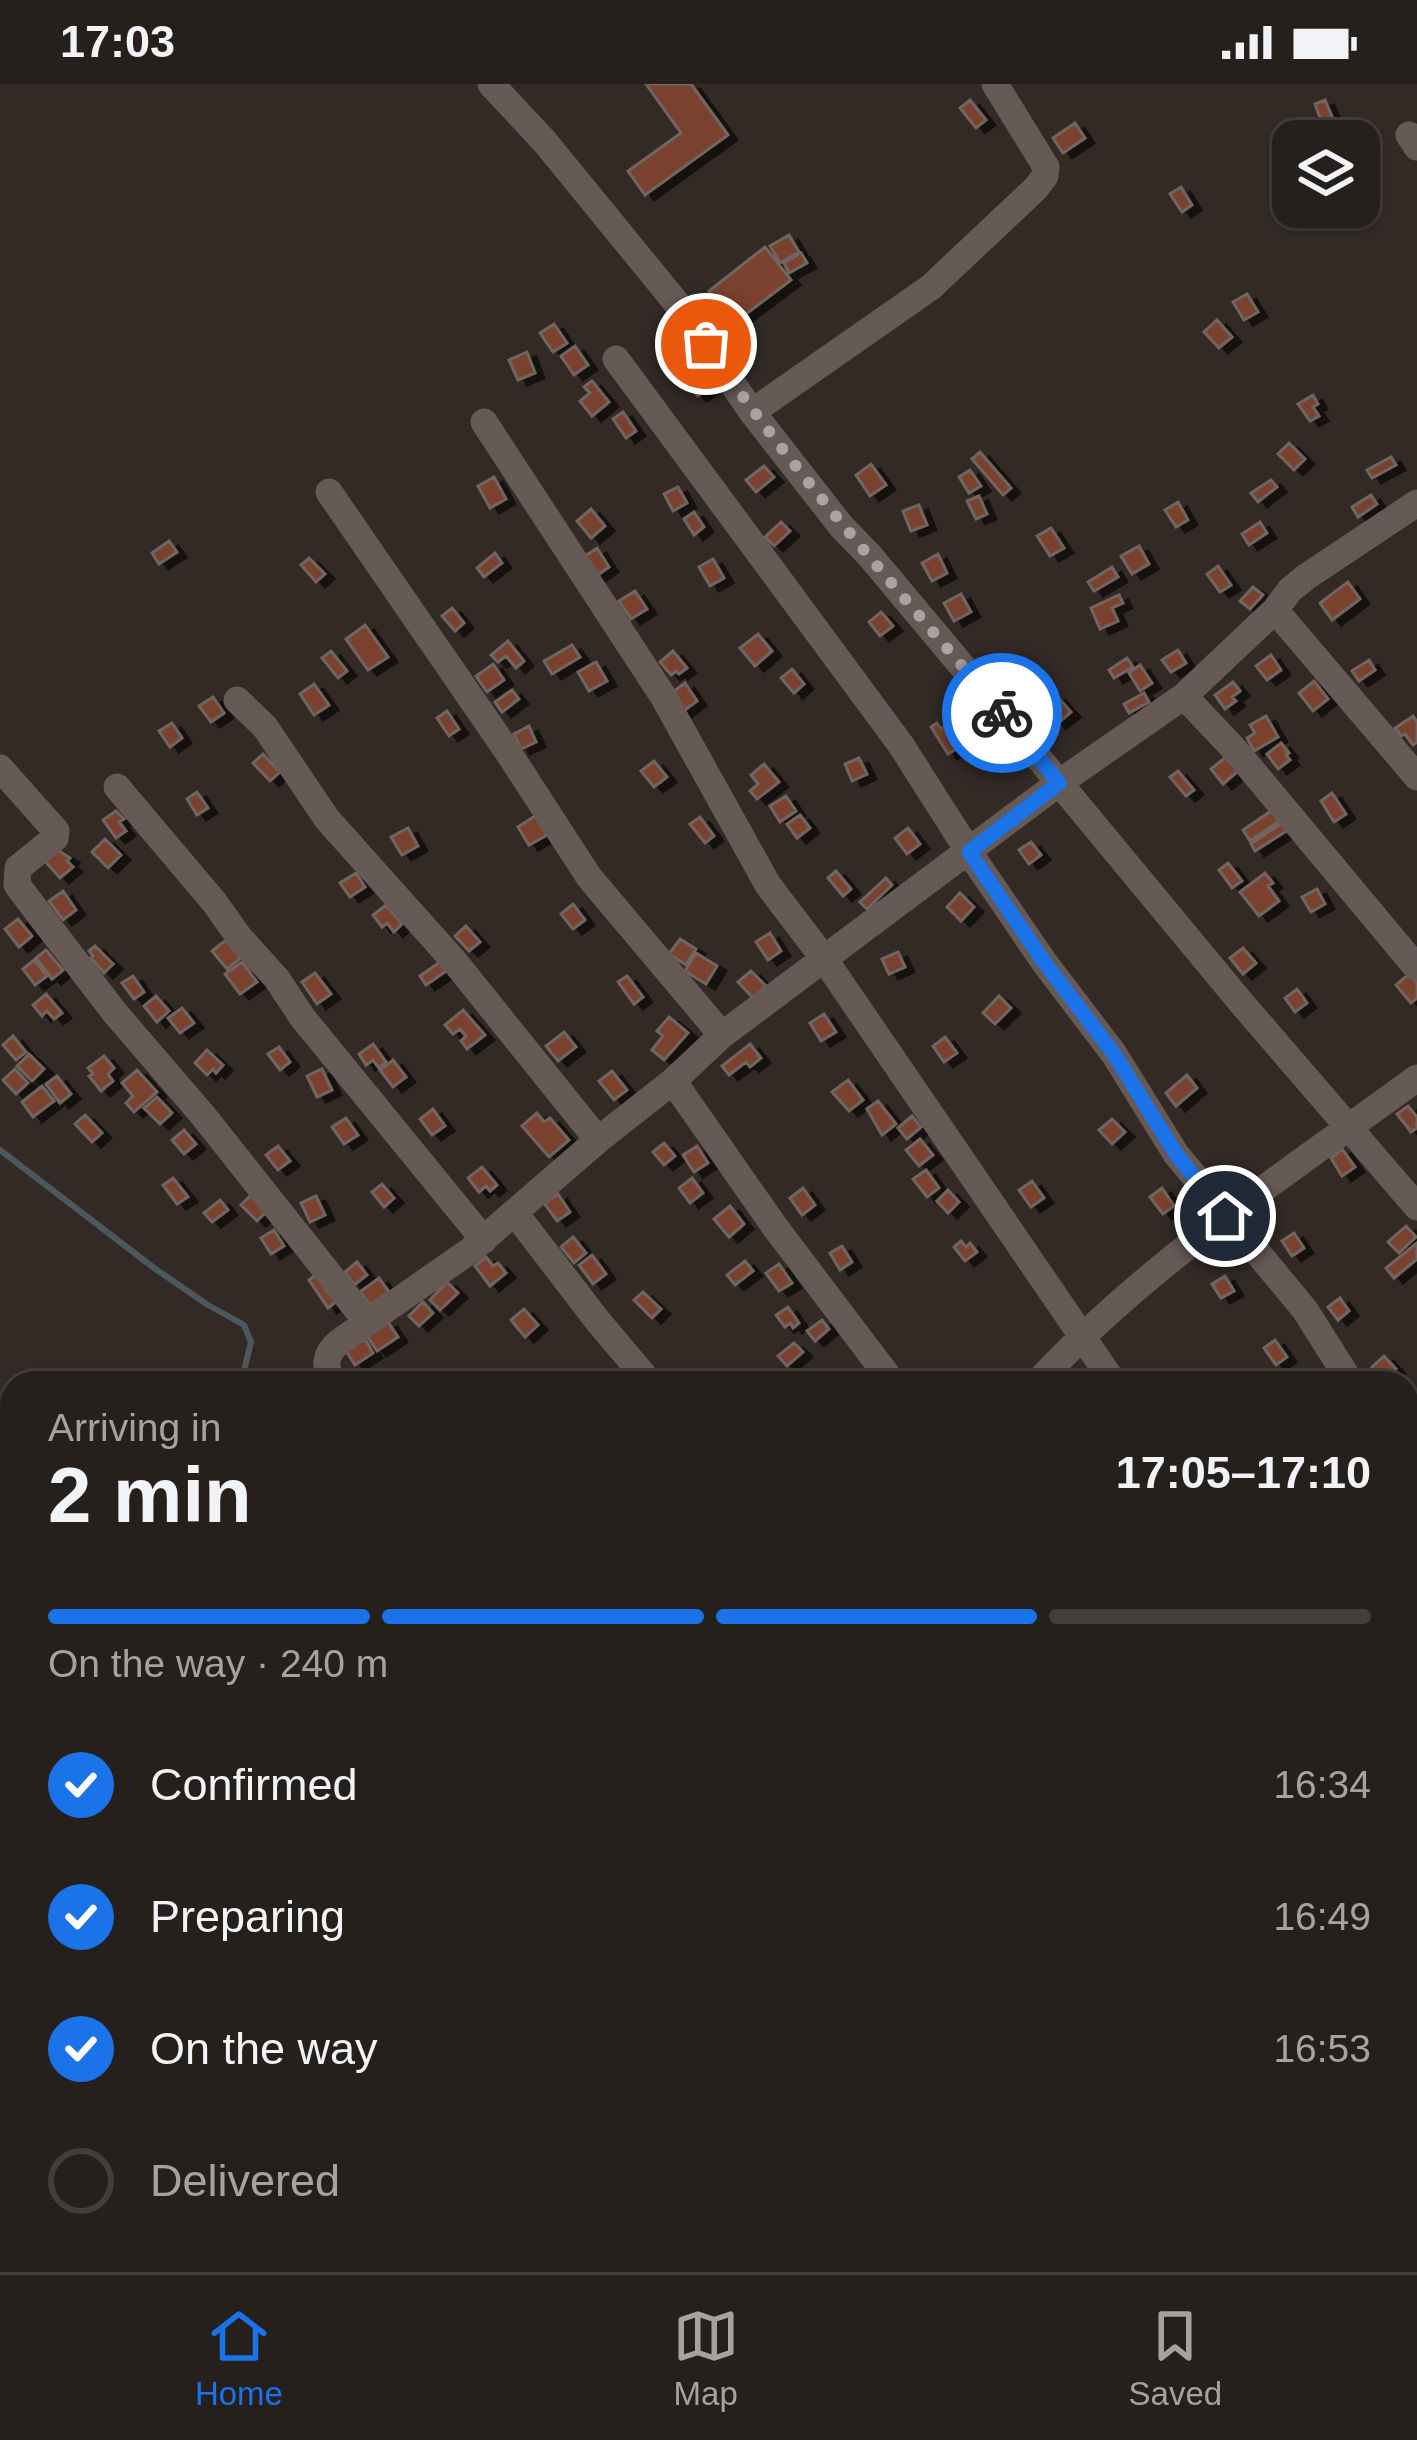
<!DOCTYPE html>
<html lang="en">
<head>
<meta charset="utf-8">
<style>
  body { margin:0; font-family:Arial,sans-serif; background:#322d29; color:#f1f3f6; height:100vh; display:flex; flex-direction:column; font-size:45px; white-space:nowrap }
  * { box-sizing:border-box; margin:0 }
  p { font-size:39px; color:#a4a3a3 }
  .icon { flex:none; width:66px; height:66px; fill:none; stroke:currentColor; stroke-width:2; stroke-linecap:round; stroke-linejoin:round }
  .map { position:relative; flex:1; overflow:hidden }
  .sheet { position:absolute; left:0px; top:1287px; width:1419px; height:903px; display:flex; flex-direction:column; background:#26201c; border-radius:36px 36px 0 0; box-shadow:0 3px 9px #0004,0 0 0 3px #423e3b }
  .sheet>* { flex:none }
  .tools { position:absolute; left:1272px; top:36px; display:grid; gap:24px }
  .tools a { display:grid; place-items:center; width:108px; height:108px; border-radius:24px; background:#26201c; box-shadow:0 3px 9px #0004,0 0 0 3px #423e3b; font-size:60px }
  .pin { position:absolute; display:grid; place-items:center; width:102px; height:102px; color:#fff; margin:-51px; border:6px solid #fff; border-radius:50%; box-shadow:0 3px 12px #0007 }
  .courier { position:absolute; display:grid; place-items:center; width:120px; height:120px; margin:-60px; border:9px solid #1a73e8; border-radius:50%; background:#fff; color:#222; box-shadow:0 3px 15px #0007 }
  .overview em { font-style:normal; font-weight:700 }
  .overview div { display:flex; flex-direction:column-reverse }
  .overview { display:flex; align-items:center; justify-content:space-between; height:204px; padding:0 48px }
  h1 { font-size:78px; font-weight:700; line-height:90px }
  .bar { display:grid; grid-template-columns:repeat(4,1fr); gap:18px 12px; align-content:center; height:144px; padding:0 48px }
  .bar i { height:15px; border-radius:9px; background:#423e3b }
  .bar .active { background:#1a73e8 }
  .bar p { grid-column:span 4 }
  ol { padding:0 48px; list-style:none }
  li { display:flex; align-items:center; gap:36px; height:132px }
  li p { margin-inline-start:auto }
  li .icon { padding:12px; border-radius:50%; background:#1a73e8; color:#fff; stroke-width:4 }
  li:last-child { color:#a4a3a3 }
  li i { width:66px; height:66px; border:6px solid #423e3b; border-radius:50% }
  .status { display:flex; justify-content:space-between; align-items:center; height:84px; padding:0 60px; background:#26201c; direction:ltr }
  .status svg { height:33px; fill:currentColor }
  .tabs { display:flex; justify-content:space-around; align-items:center; height:168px; border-top:3px solid #423e3b; background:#26201c; font-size:33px; color:#a4a3a3 }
  .tabs a { display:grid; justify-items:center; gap:6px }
  .tabs .active { color:#1a73e8 }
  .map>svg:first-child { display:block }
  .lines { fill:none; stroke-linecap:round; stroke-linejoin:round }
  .stream { stroke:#4b595e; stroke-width:6 }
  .building { fill:#7a432d; stroke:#706561; stroke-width:3; filter:url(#shadow) }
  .minor { stroke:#665a56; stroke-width:27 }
  .done { stroke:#aba3a0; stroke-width:12; stroke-dasharray:0 21.6 }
  .route { stroke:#1a73e8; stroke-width:15 }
</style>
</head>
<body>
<div class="status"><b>17:03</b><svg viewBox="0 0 49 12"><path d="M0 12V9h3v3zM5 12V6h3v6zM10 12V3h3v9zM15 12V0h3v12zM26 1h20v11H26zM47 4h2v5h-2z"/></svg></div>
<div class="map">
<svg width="1417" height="2188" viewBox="0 0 1417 2188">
  <defs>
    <filter id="shadow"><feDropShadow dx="9" dy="5" stdDeviation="0" flood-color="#0009"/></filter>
  </defs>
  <rect width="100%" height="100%" fill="#332a26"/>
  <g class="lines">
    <path class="stream" d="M0 1066 154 1184 208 1221 244 1241 251 1258 241 1299
      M1273 2178 1282 2188"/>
  </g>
  <path class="building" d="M646 0H691L728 51 645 111 628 87 681 49Z
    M970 16 986 36 976 44 960 24Z
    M1325 16 1333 35 1322 39 1315 20Z
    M1075 39 1085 54 1063 69 1053 54Z
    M1181 103 1192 121 1182 128 1170 110Z
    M789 151 799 168 780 179 770 162Z
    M765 163 791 196 734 239 709 207Z
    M801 169 807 179 789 189 784 179Z
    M1247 210 1258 228 1244 236 1233 218Z
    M1217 236 1232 253 1219 264 1204 248Z
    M554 240 567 259 553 268 540 249Z
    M575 262 588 281 574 291 561 272Z
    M527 268 535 289 518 296 509 276Z
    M692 277 714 301 698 312 681 294 687 288 683 284Z
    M592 297 609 318 592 332 580 317 590 309 584 303Z
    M1313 311 1318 320 1313 323 1319 332 1310 337 1298 320Z
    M623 328 636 347 626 354 613 335Z
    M1289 359 1305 375 1294 386 1278 370Z
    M980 368 1011 404 1003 411 972 375Z
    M1391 373 1396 381 1372 394 1367 386Z
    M871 380 886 401 870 412 856 391Z
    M764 382 774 393 756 408 746 396Z
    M970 386 981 402 969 409 959 393Z
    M494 393 506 415 490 424 478 402Z
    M1271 396 1277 403 1258 418 1251 409Z
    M678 403 687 419 673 427 664 410Z
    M1371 411 1377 420 1358 433 1352 423Z
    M979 412 987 430 976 435 967 417Z
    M1178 418 1188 436 1176 443 1165 426Z
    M919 421 927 441 911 447 903 427Z
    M591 425 605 442 591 454 577 437Z
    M694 428 704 443 694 451 684 435Z
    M781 438 790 447 774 462 765 453Z
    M1260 438 1267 449 1249 461 1242 450Z
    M1051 444 1064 464 1050 472 1037 452Z
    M169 457 177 468 159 480 152 469Z
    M1139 462 1149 480 1132 490 1121 472Z
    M597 464 609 483 595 493 582 474Z
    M495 469 502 479 484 493 477 484Z
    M938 470 947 489 932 497 922 479Z
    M309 474 325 490 316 498 301 481Z
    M713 475 724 494 710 502 699 483Z
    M1218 482 1231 501 1220 508 1207 490Z
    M1112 483 1118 493 1094 507 1088 498Z
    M1348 498 1360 515 1332 536 1320 519Z
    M1253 503 1263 511 1250 525 1240 517Z
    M635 507 647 525 631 535 619 517Z
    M961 510 971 528 954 537 944 519Z
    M1119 511 1123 519 1112 524 1118 537 1100 545 1091 524Z
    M452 524 464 539 455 547 442 532Z
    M881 528 893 542 880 552 869 538Z
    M365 541 388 573 368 586 346 555Z
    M758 550 772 567 755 582 740 564Z
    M508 557 524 577 516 584 506 572 498 578 491 571Z
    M572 561 580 573 552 590 544 577Z
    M1178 566 1186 579 1171 588 1162 576Z
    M331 567 347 587 338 594 322 574Z
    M673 567 687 584 679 590 676 587 671 591 660 578Z
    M1271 571 1281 586 1267 596 1256 582Z
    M1127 574 1133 583 1114 594 1109 586Z
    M1369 576 1375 586 1359 597 1352 587Z
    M596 578 607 597 589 607 578 588Z
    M493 580 504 596 487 608 476 592Z
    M1140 581 1152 599 1140 607 1129 589Z
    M792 585 804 600 794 609 781 594Z
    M1314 597 1328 615 1313 627 1299 609Z
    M1233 598 1240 607 1232 613 1236 617 1225 625 1215 611Z
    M685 599 697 617 682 628 670 610Z
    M314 600 329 621 314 631 300 610Z
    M512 606 519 615 502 628 495 618Z
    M1144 609 1149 618 1129 629 1124 620Z
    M1056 611 1071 628 1057 640 1042 623Z
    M213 613 224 629 211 638 199 622Z
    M447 627 459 645 449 652 437 634Z
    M1266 632 1278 653 1254 667 1247 654 1255 649 1250 641Z
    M1413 632 1417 638V658L1413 661 1405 650 1401 652 1395 644Z
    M951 638 965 660 948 670 931 643 937 639 941 645Z
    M172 639 182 654 170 663 159 647Z
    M529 642 536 658 521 665 514 650Z
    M1281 659 1289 669 1286 671 1290 676 1278 685 1267 670Z
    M263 670 280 688 270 697 253 679Z
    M1226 673 1238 687 1223 700 1211 685Z
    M859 674 867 690 852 697 845 680Z
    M654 677 667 693 654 703 641 687Z
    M764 680 779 698 757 715 750 707 758 700 751 691Z
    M1178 687 1194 706 1186 712 1170 693Z
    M197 708 208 724 197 731 187 715Z
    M1332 709 1346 730 1334 738 1321 717Z
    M786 712 796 727 780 738 770 722Z
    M1274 725 1281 736 1250 757 1243 746Z
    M116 727 124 735 119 738 126 747 116 754 103 736Z
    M800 731 810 744 797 754 787 740Z
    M535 732 547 751 529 761 518 743Z
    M700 733 714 752 705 759 690 740Z
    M1286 736 1291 744 1255 767 1251 760Z
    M408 744 418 762 402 771 391 753Z
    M908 744 920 760 907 770 895 754Z
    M105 755 121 771 108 784 92 768Z
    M1031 758 1041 771 1029 780 1019 766Z
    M56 765 70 774 67 777 73 783 60 794 44 776Z
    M1228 779 1242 797 1232 804 1219 786Z
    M836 787 851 805 843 812 828 794Z
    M356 789 365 803 350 813 340 799Z
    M1265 789 1273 799 1268 802 1279 817 1259 832 1240 808Z
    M886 794 892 801 867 825 860 818Z
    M1317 805 1325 820 1311 828 1302 813Z
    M63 807 76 826 63 836 49 817Z
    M960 809 974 823 961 837 947 823Z
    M573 820 585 836 573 845 561 830Z
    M386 821 402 840 394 848 387 839 382 843 373 831Z
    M18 835 32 852 19 863 5 845Z
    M466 842 480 858 469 867 455 852Z
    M770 849 781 867 768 876 756 858Z
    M680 855 696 865 686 881 669 870Z
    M226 856 241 874 227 885 212 867Z
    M95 862 113 880 104 889 91 874 93 872 89 867Z
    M1243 864 1256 879 1243 890 1230 874Z
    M46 866 63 886 52 895 36 874Z
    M898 868 905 883 889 890 882 875Z
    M696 869 717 882 706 900 685 887Z
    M34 876 47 892 35 901 23 885Z
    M242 878 257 898 240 910 225 890Z
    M440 878 446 887 426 901 420 892Z
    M751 887 766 902 753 914 738 898Z
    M315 889 331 910 317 920 302 898Z
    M1409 890 1417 899V914L1411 919 1396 901Z
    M133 892 144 908 134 915 122 899Z
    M627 892 643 913 634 920 618 898Z
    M1297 905 1307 919 1295 928 1285 914Z
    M46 910 62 929 54 935 47 927 42 932 33 921Z
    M156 912 169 927 157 938 144 922Z
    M999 912 1011 924 995 940 983 929Z
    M182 924 194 939 180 949 168 934Z
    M463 926 485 951 467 965 461 957 466 952 460 945 453 950 445 941Z
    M824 930 836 948 821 957 810 939Z
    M669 933 688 949 664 976 652 966 663 952 657 947Z
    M564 948 576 963 558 977 546 962Z
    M13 952 26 968 16 976 3 961Z
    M945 953 957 969 944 978 933 962Z
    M373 960 386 978 379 984 373 976 366 981 359 970Z
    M750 960 761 974 750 983 746 978 729 991 722 982Z
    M279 963 290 978 280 986 268 970Z
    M207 966 223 981 216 989 213 985 207 991 195 979Z
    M29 970 44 985 32 997 17 982Z
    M104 972 114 984 108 990 113 997 101 1007 89 992 93 990 88 984Z
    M393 976 406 993 393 1003 380 986Z
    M15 985 28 999 16 1010 3 996Z
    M322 985 332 1006 317 1013 307 992Z
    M137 986 157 1008 134 1028 126 1019 133 1012 122 999Z
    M612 987 627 1006 614 1016 599 997Z
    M1187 991 1197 1004 1176 1022 1166 1009Z
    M57 992 71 1010 60 1019 46 1000Z
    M848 996 863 1016 849 1027 832 1008Z
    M42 1002 54 1017 33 1033 22 1018Z
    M157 1013 172 1029 160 1040 144 1024Z
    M878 1017 896 1040 882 1051 867 1025Z
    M1408 1022 1417 1033V1044L1411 1048 1397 1030Z
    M433 1025 445 1042 432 1051 420 1035Z
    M537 1029 544 1038 550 1034 569 1056 549 1073 522 1042Z
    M85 1031 102 1049 92 1058 75 1040Z
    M912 1032 921 1043 907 1055 898 1044Z
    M346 1034 358 1051 344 1060 332 1043Z
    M1112 1035 1125 1048 1112 1060 1099 1046Z
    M184 1046 196 1060 184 1070 172 1056Z
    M920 1055 933 1071 919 1082 906 1066Z
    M664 1059 675 1072 664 1081 653 1068Z
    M278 1062 290 1077 278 1086 266 1071Z
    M697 1062 708 1079 694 1088 683 1071Z
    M1342 1065 1355 1083 1342 1092 1331 1074Z
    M482 1083 497 1101 490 1107 486 1102 479 1108 468 1094Z
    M926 1086 939 1104 927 1113 913 1095Z
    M173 1094 188 1113 177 1120 163 1101Z
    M692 1094 703 1109 690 1119 679 1104Z
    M1032 1097 1044 1114 1031 1123 1019 1106Z
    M382 1100 394 1114 384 1123 372 1108Z
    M803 1104 815 1121 802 1131 790 1114Z
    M1162 1104 1174 1122 1163 1130 1150 1113Z
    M948 1106 959 1118 948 1129 937 1117Z
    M253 1109 269 1125 257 1137 241 1121Z
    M558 1110 570 1128 557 1137 544 1119Z
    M316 1112 325 1131 310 1138 301 1119Z
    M220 1116 228 1126 212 1138 204 1129Z
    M730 1122 744 1140 729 1153 714 1135Z
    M1406 1142 1416 1153 1399 1169 1388 1158Z
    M274 1146 284 1162 271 1170 261 1154Z
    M1294 1149 1304 1164 1292 1172 1282 1157Z
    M573 1153 586 1169 574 1179 561 1163Z
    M961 1157 966 1163 970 1159 977 1168 965 1177 954 1163Z
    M1417 1159V1175L1394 1194 1386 1184Z
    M842 1162 852 1178 840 1186 830 1169Z
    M592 1171 606 1190 593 1200 579 1181Z
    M486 1173 493 1182 498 1179 506 1189 490 1202 475 1182Z
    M745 1177 753 1187 735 1201 727 1191Z
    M357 1178 367 1191 354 1201 345 1188Z
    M779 1180 792 1199 779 1207 766 1189Z
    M318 1189 337 1217 328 1224 309 1196Z
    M1225 1192 1234 1207 1221 1214 1212 1200Z
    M379 1194 389 1208 370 1221 360 1208Z
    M447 1198 458 1209 440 1226 430 1216Z
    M643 1208 661 1225 652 1234 634 1216Z
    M1340 1214 1349 1227 1338 1236 1328 1223Z
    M423 1218 433 1229 419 1242 409 1232Z
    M788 1223 799 1239 793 1244 790 1239 785 1243 776 1231Z
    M524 1225 538 1241 525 1253 511 1236Z
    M822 1236 829 1245 815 1257 807 1247Z
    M388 1238 398 1253 377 1267 367 1252Z
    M365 1255 373 1269 355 1281 346 1267Z
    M1275 1256 1287 1273 1276 1281 1264 1264Z
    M794 1259 803 1268 787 1282 778 1272Z
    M1384 1272 1396 1285 1385 1296 1372 1283Z"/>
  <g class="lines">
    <path class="minor" d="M491 0 545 58 683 227 752 328 841 442 870 472 1003 631 1239 916 1417 1123
      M1409 51 1417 63
      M616 275 901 661 969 768 1044 878 1114 970 1176 1070 1305 1226 1351 1299
      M752 328 931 203 1036 104 1045 92 1046 83 995 0
      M484 338 663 612 768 801 825 876 1114 1299
      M329 408 508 668 589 793 722 951
      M1275 526 1417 693
      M1184 612 1235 666 1417 884
      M237 616 265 643 327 735 454 877 598 1056
      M0 684 56 747 55 754 18 784 17 801 115 929 201 1029 367 1238
      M117 703 215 819 239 853 277 895 302 933 484 1156
      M673 997 775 1143 893 1299
      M515 1129 597 1236 650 1299
      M333 1299C324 1282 324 1271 339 1258L471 1166 598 1056 673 997 722 951 1059 699 1184 612 1275 526 1290 506 1306 493 1417 419
      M1037 1299C1148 1179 1286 1090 1417 994
      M1407 1384 1417 1398
      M1407 1549 1417 1542
      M1407 1702 1417 1717
      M1407 2002 1417 2015
      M1407 2086 1417 2079
      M1337 2178 1343 2188"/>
  </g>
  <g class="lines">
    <path class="done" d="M706 260C795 391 900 508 1002 629"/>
    <path class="route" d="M1002 629 1059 699 969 768 1044 878 1114 970 1176 1070 1225 1132"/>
  </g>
</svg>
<div class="tools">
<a><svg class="icon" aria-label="layers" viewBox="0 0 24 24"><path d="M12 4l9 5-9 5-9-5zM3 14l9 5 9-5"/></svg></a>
</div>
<div class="pin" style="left:706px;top:260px;background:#ea580c"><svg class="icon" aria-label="bag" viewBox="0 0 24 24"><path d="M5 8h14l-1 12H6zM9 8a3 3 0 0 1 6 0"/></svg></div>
<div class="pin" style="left:1225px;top:1132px;background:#1f2937"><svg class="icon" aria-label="home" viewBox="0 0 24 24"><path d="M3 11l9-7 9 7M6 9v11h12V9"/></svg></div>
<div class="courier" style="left:1002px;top:629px"><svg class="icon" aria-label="bike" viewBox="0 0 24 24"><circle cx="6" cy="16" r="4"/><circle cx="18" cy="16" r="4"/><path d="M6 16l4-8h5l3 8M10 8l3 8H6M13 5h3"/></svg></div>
<section class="sheet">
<div class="overview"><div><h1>2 min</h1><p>Arriving in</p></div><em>17:05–17:10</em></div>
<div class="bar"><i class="active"></i><i class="active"></i><i class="active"></i><i></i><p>On the way · 240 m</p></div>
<ol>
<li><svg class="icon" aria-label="check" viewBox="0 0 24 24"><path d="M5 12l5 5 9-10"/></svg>Confirmed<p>16:34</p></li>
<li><svg class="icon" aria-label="check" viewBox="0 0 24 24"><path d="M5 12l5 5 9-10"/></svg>Preparing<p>16:49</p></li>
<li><svg class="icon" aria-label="check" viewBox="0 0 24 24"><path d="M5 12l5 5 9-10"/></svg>On the way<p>16:53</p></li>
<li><i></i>Delivered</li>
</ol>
</section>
</div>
<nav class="tabs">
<a class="active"><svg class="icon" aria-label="home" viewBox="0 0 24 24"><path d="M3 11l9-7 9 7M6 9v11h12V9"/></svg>Home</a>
<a><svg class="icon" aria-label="map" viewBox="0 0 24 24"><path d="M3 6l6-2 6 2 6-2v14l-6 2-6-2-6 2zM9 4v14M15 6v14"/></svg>Map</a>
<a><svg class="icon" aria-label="saved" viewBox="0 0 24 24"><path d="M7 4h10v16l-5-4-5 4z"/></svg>Saved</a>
</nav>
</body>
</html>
